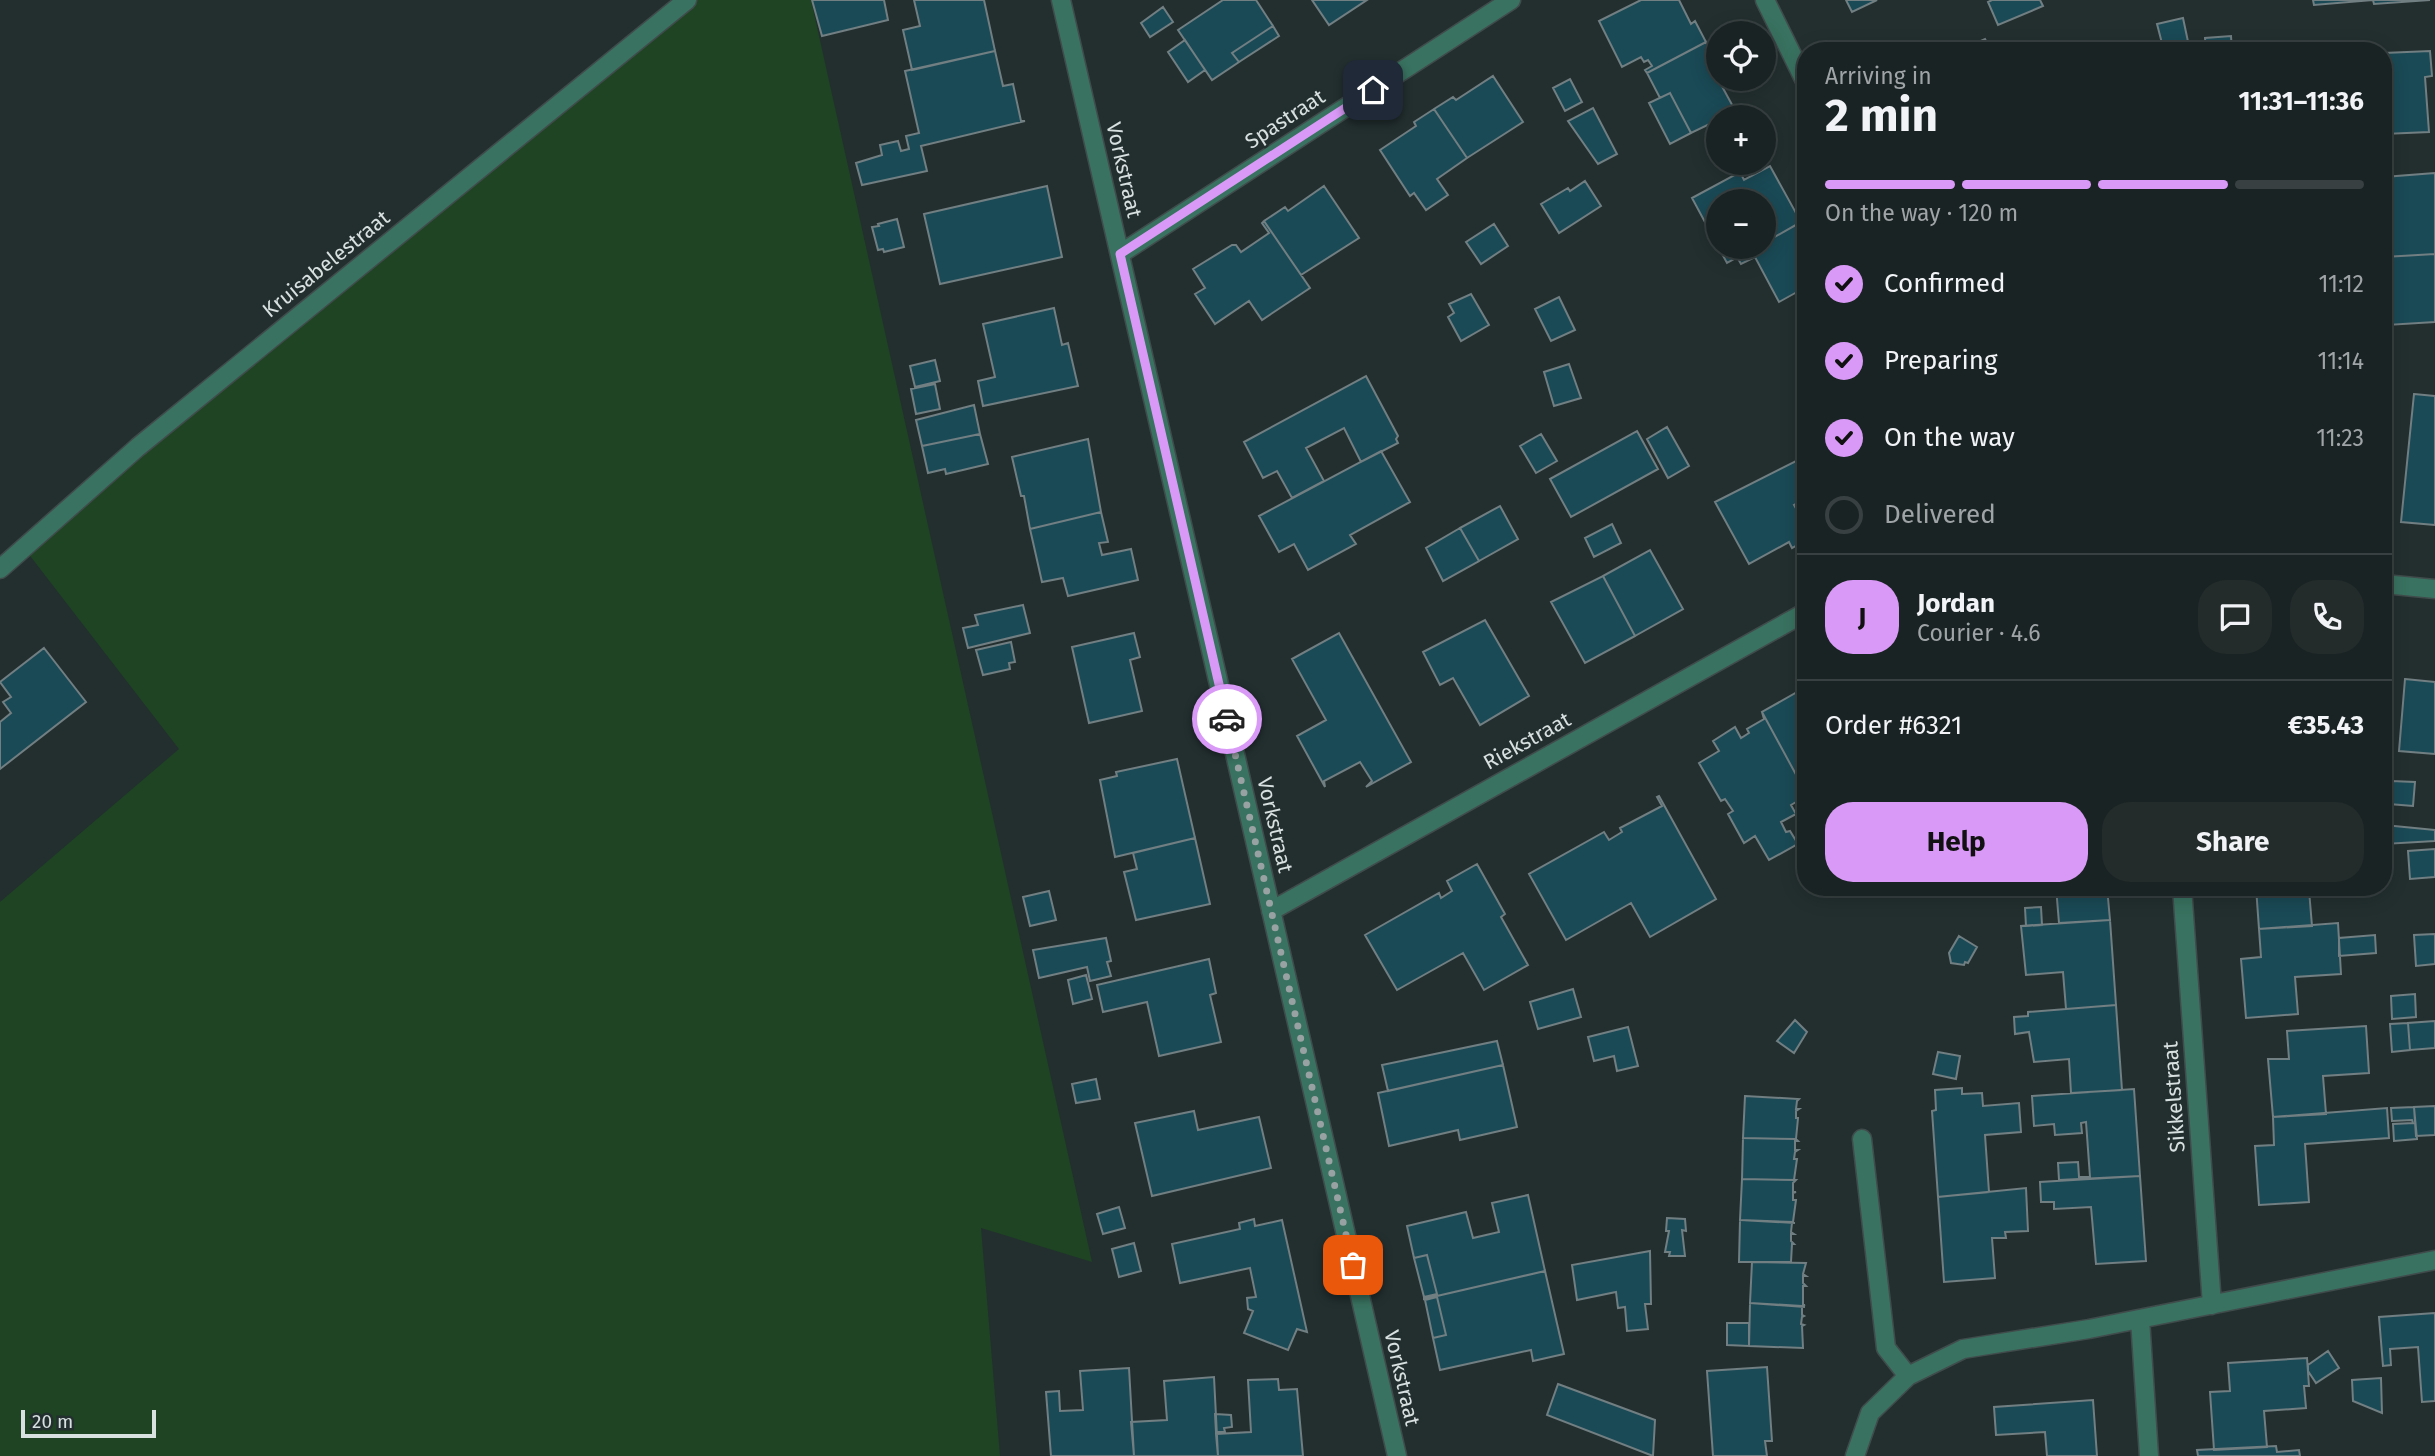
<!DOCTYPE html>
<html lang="en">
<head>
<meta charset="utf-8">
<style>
  body { margin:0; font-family:"Fira Sans",sans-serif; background:#232b2b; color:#f1f3f6; height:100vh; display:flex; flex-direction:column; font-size:26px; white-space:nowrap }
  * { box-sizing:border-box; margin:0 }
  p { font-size:23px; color:#9fa4a6 }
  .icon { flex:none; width:38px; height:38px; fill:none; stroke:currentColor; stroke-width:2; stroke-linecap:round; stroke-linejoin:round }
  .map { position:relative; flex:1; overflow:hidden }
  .side { position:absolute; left:1797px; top:42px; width:595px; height:854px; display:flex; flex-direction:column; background:#1a2323; border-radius:28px; box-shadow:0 4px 18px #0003,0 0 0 2px #384041 }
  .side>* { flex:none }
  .tools { position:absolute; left:1706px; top:21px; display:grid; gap:14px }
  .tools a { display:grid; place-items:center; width:70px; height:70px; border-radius:50%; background:#1a2323; box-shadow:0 4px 18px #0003,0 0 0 2px #384041; font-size:35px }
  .scale { position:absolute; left:21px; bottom:18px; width:135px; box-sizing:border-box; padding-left:7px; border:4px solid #d8e0e0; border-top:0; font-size:19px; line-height:24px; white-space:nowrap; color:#d8e0e0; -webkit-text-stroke:5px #232f2f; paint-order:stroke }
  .pin { position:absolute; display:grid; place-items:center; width:60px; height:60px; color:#fff; margin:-30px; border-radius:14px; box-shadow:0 4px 10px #0006 }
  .courier { position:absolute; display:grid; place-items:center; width:70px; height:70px; margin:-35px; border:5px solid #d99af7; border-radius:50%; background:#fff; color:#222; box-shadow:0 2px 9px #0007 }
  .head em { font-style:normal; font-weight:700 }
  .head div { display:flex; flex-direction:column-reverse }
  .head { display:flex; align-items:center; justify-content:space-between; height:119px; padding:0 28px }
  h1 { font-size:46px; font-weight:700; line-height:52px }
  .bar { display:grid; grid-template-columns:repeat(4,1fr); gap:10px 7px; align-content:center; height:84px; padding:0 28px }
  .bar i { height:9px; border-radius:5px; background:#384041 }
  .bar .active { background:#d99af7 }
  .bar p { grid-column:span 4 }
  .line { display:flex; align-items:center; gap:18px; padding:0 28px; border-top:2px solid #384041 }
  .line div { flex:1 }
  .round { display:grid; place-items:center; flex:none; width:74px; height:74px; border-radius:28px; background:#232b2b }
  ol { padding:0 28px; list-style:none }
  li { display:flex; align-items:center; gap:21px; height:77px }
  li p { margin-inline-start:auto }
  li .icon { padding:7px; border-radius:50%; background:#d99af7; color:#111; stroke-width:4 }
  li:last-child { color:#9fa4a6 }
  li i { width:38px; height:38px; border:4px solid #384041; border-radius:50% }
  .cta { display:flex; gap:14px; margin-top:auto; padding:14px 28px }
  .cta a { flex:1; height:80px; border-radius:28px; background:#d99af7; color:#111; font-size:28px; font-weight:700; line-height:80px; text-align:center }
  .cta a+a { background:#232b2b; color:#f1f3f6 }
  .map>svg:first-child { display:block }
  .green { fill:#1e4423 }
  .building { fill:#1a4a56; stroke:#717e82; stroke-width:2 }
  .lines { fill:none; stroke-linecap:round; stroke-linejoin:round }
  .street-casing { stroke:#404b4b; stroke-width:21 }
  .street { stroke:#397260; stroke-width:18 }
  .done { stroke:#99a2a2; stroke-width:7; stroke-dasharray:0 12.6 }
  .route { stroke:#d99af7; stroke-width:9 }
  .labels { text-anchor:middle; stroke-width:5; stroke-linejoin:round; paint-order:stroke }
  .street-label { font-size:21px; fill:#d8e0e0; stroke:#232f2f }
</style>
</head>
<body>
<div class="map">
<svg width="2435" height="1456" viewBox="0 0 2435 1456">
  <rect width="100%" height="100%" fill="#232f2f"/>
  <path class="green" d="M687 0H811L1092 1262 981 1228 1000 1456H0V902L179 749 24 548Z"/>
  <path class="building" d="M812 0H884L888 20 822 36Z
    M914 0H984L995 51 912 70 903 30 920 26Z
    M1223 0H1256L1273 26 1232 53 1239 62 1212 80 1178 30Z
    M1312 0H1367L1329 25Z
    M1641 0H1679L1691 24 1695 21 1706 42 1647 73 1645 70 1652 66 1648 60 1644 62 1641 57 1622 67 1599 21Z
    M1846 0H1877L1852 12Z
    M1992 0H2040L2043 6 1998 25 1988 2Z
    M2313 0H2373L2314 5Z
    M2373 0H2430L2374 4Z
    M1163 7 1173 22 1150 37 1141 23Z
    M2183 18 2190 51H2164L2157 24Z
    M1273 26 1279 36 1239 62 1232 53Z
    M2231 36 2232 51H2206L2205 38Z
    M1985 39 1991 51H1958Z
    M1185 40 1205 70 1188 82 1168 52Z
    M1706 42 1715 63 1712 64 1718 79 1736 112 1725 117H1718V120L1691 133 1670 93 1660 98 1647 73Z
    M995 51 1003 86 1013 84 1021 121H1025L921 146 927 171 862 185 856 163 882 155 880 145 898 141 901 151 909 149 906 136 919 133 905 71Z
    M2430 51 2432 76 2425 77 2429 132 2384 134V53Z
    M1493 76 1523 122 1467 158 1434 109 1453 97 1456 100Z
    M1570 79 1582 102 1565 111 1553 88Z
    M1670 93 1691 133 1670 144 1649 103Z
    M1593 108 1617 154 1598 164 1568 121Z
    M1434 109 1467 158 1437 179 1448 195 1426 210 1414 193 1410 196 1380 150 1416 126 1414 122Z
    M1770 166 1801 222 1764 243V201H1718V247H1756L1727 263 1692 198 1740 172 1744 180Z
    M2435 173V254L2384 257V177Z
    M1585 181 1601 206 1559 233 1541 204 1568 188 1570 191Z
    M1047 186 1062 257 940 284 924 214Z
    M1324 186 1359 238 1301 275 1264 221 1285 207 1288 211Z
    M897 219 904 247 884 252 883 249 878 250 872 227 879 226 878 224Z
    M1264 221 1310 288 1262 320 1249 301 1215 324 1195 294 1205 288 1193 269 1232 245H1236L1241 252 1269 233 1262 223Z
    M1801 222 1806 232V309L1797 292 1779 302 1755 257 1741 264 1737 257 1756 247H1764V243Z
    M1494 224 1508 246 1481 264 1466 242Z
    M2435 254V322L2387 325V318H2384V257Z
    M1471 294 1489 325 1461 341 1448 317 1454 313 1449 304Z
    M1559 297 1575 330 1551 341 1535 309Z
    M1054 308 1062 345 1068 343 1078 386 983 406 978 381 995 377 983 324Z
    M935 360 940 381 915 387 910 366Z
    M1569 364 1581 398 1554 406 1544 372Z
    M1366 376 1398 436 1396 439 1398 443 1361 462 1344 428 1306 448 1324 481 1292 498 1277 471 1263 478 1244 442Z
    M935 384 940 409 916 414 911 389Z
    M2414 394 2435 396V525L2401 522Z
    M974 405 980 434 922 446 916 420Z
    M1667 427 1689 466 1668 478 1647 439Z
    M1637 431 1658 469 1571 517 1550 479Z
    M980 434 988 464 946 474 945 469 928 473 922 446Z
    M1541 434 1557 461 1536 473 1520 446Z
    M1088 439 1101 512 1030 529 1024 496H1021L1012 457Z
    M1381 451 1410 502 1350 535 1356 544 1308 570 1294 544 1279 552 1259 516Z
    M1798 460 1806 475V499L1794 505 1806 526V540L1792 548 1789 542 1749 564 1715 502Z
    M1500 506 1518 539 1479 561 1460 528Z
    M1101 512 1108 542 1099 543 1102 555 1131 549 1138 580 1068 596 1063 578 1042 582 1030 529Z
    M1612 524 1621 543 1594 557 1585 538Z
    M1460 528 1479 561 1443 581 1426 548Z
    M1650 550 1683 609 1635 636 1603 576Z
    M1603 576 1635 636 1585 663 1551 602Z
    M1023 605 1030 633 968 648 963 628 978 625 975 615Z
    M1485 620 1529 696 1480 725 1453 678 1440 685 1423 652Z
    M1134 633 1140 657 1130 660 1142 711 1089 723 1072 647Z
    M1339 633 1411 762 1366 787 1372 781 1360 762 1324 781 1325 787 1297 736 1326 720 1292 659Z
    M1011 642 1015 662 1009 663 1010 669 983 675 976 650Z
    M44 648 86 702 0 769V722L11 713 3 702 11 697 0 682Z
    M2405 679 2435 682V754L2399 751Z
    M1806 687V793L1762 712Z
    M1762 712 1806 793V796L1791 805 1796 814 1781 822 1786 832 1790 831 1798 844 1769 860 1755 836 1744 843 1728 814 1733 811 1725 799 1721 801 1699 763 1719 751 1713 741 1735 727 1741 738 1749 733 1747 729 1764 719Z
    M1177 759 1195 838 1115 857 1100 780 1117 776 1116 772Z
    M2391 781 2415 782 2413 806 2389 804Z
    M1659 796 1716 899 1650 937 1631 903 1566 940 1529 874 1604 832 1609 840 1622 832 1620 828 1662 806 1657 797Z
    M2384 825 2435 830V841L2384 844Z
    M1195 838 1210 904 1136 920 1124 872 1137 869 1133 853Z
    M2435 849V877L2410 879 2408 851Z
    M1477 864 1505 914 1501 917 1528 965 1484 990 1463 953 1397 990 1365 935 1439 893 1441 898 1452 891 1447 881Z
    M2056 887H2107L2110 920 2059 923Z
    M2256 887H2345L2309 890 2312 926 2259 929Z
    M1049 891 1056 920 1030 926 1023 897Z
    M2041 907 2042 925 2026 926 2025 908Z
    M2110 920 2116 1005 2066 1009 2063 972 2026 975 2021 926Z
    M2338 923 2341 974 2295 977 2298 1014 2246 1018 2241 959 2261 957 2259 929Z
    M2435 934V964L2416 966 2414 935Z
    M2375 935 2376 953 2339 956V938Z
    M1959 936 1977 947 1968 963 1965 962 1964 965 1951 963 1949 953Z
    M1106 938 1111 961 1107 962 1111 976 1090 981 1087 967 1039 978 1033 950Z
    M1209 959 1216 993 1210 995 1221 1042 1159 1056 1147 1002 1103 1012 1097 985Z
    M1086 975 1092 999 1073 1004 1068 980Z
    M1573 989 1581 1017 1538 1029 1530 1002Z
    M2415 994 2416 1017 2392 1019 2391 996Z
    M2116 1005 2122 1090 2071 1093 2069 1059 2034 1062 2029 1032 2015 1034 2014 1017 2028 1016V1012Z
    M1795 1020 1807 1032 1794 1053 1777 1041Z
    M2435 1021V1048L2410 1050 2408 1023Z
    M2408 1023 2410 1050 2392 1052 2390 1024Z
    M2366 1026 2369 1073 2323 1076 2326 1114 2273 1117 2268 1059H2289L2287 1031Z
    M1628 1027 1638 1066 1617 1071 1614 1056 1594 1061 1588 1037Z
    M1497 1041 1503 1065 1388 1091 1382 1065Z
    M1938 1052 1960 1056 1956 1079 1933 1074Z
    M1503 1065 1517 1127 1460 1140 1458 1130 1389 1146 1378 1093Z
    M1096 1079 1100 1099 1076 1103 1072 1084Z
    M1962 1088V1094L1982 1093 1983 1106 2019 1103 2021 1132 1985 1135 1989 1192 1938 1197 1932 1111 1936 1110 1935 1090Z
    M2134 1089 2140 1176 2059 1180 2058 1163 2078 1162 2079 1177H2090L2086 1122 2081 1123 2082 1133 2055 1135 2054 1124 2034 1126 2032 1096Z
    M1745 1096 1799 1099 1797 1101 1796 1109H1799L1796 1111V1118H1798L1796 1139 1743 1138Z
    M2435 1106V1135L2416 1136 2414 1107Z
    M2414 1107 2417 1139 2394 1141 2393 1124 2413 1123 2412 1120 2392 1121 2391 1108Z
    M2387 1108 2389 1138 2305 1144 2309 1202 2259 1205 2255 1146 2274 1145 2273 1117Z
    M1194 1111 1198 1130 1259 1117 1271 1168 1152 1196 1135 1123Z
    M1743 1138 1796 1139 1798 1141H1795V1150H1798L1795 1152 1794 1159H1797L1794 1180 1742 1179Z
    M2140 1176 2146 1261 2096 1264 2091 1207 2054 1209V1202H2041L2040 1182Z
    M1742 1179 1796 1180 1793 1183V1192H1796L1793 1193V1200H1796L1793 1222 1740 1220Z
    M2026 1188 2028 1231 2005 1232 2006 1238H1992L1995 1278 1944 1282 1938 1197Z
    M1528 1195 1545 1271 1424 1299V1297L1437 1294 1427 1255 1414 1258 1407 1226 1466 1212 1473 1238 1499 1232 1492 1203Z
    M1119 1207 1125 1228 1103 1234 1097 1214Z
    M1667 1218 1685 1219 1686 1231 1682 1230 1685 1256H1669L1670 1252H1665L1669 1231H1666Z
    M1254 1219 1255 1226 1282 1220 1307 1332 1297 1329 1288 1350 1244 1333 1253 1311 1248 1309 1247 1298 1256 1297 1250 1268 1180 1283 1172 1244 1240 1229 1239 1223Z
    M1740 1220 1795 1223H1792L1791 1232 1794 1234H1791V1241L1794 1244H1792L1791 1262H1739Z
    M1134 1243 1141 1271 1119 1277 1112 1249Z
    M1650 1251 1651 1304H1645L1648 1329 1627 1331 1625 1307 1618 1308 1616 1292 1577 1300 1572 1265Z
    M1427 1255 1437 1294 1424 1297 1414 1258Z
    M1752 1262 1806 1263 1803 1274 1806 1276H1803V1283L1806 1286H1803V1305H1805L1802 1306 1750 1303Z
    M1545 1271 1564 1354 1533 1361 1531 1350 1440 1370 1433 1338 1446 1335 1437 1297 1424 1299Z
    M1437 1297 1446 1335 1433 1338 1425 1300Z
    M1750 1303 1805 1307H1802V1315L1804 1316 1802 1317 1801 1324 1804 1325 1802 1326 1803 1348 1749 1346Z
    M2435 1313V1401L2422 1402 2418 1347 2390 1349 2391 1365 2383 1366 2379 1317Z
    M1727 1323H1749V1346L1727 1345Z
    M2328 1351 2339 1368 2316 1383 2308 1371V1365Z
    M2307 1358 2309 1386H2304L2306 1408 2264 1411 2267 1447 2214 1450 2210 1392 2230 1391 2228 1363Z
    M1767 1367 1772 1441H1765L1767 1456H1713L1707 1371Z
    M1129 1368 1134 1456H1051L1046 1392 1059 1391 1060 1411 1083 1410 1080 1371Z
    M1214 1377 1218 1456H1134L1131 1422 1167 1420 1164 1381Z
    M2381 1378 2382 1413 2353 1401 2352 1380Z
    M1278 1379 1279 1390 1297 1389 1303 1456H1218L1216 1434 1251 1432 1248 1380Z
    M1558 1384 1655 1420 1653 1456 1547 1415Z
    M2093 1400 2097 1456H2047L2045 1432 1996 1435 1994 1407Z
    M1215 1414 1231 1415 1232 1427 1224 1428 1225 1432H1216Z
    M2276 1446 2277 1452 2299 1450 2300 1456H2198L2197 1450Z"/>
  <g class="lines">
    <defs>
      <path id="street" d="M1061 0 1397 1456
        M1765 0 1806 83
        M1120 254 1511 0
        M0 569 138 447 687 0
        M2384 584 2435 589
        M2182 887 2212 1305
        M1271 911 1806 612
        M1862 1139 1886 1348 1908 1376
        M2140 1319 2149 1456
        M1855 1456 1870 1413 1908 1376 1963 1349 2089 1329 2435 1260"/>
    </defs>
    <use href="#street" class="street-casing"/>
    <use href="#street" class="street"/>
  </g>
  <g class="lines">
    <path class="done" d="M1227 719 1353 1265"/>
    <path class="route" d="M1227 719 1120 254 1373 90"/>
  </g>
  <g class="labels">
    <g class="street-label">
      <text transform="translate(1285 119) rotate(-33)" y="7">Spastraat</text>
      <text transform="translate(1124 170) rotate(77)" y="7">Vorkstraat</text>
      <text transform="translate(326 264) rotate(-39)" y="7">Kruisabelestraat</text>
      <text transform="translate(1527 741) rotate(-29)" y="7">Riekstraat</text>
      <text transform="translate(1275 825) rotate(77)" y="7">Vorkstraat</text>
      <text transform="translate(2174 1097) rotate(-94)" y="7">Sikkelstraat</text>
      <text transform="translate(1402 1378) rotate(77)" y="7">Vorkstraat</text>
    </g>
  </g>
</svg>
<div class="tools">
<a><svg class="icon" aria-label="locate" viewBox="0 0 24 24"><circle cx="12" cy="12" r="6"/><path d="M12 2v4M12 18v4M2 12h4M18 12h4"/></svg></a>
<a>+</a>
<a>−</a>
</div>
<div class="scale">20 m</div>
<div class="pin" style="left:1353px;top:1265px;background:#ea580c"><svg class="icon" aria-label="bag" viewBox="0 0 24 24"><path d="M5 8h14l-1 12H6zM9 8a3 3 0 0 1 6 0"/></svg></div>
<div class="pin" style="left:1373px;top:90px;background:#1f2937"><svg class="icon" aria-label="home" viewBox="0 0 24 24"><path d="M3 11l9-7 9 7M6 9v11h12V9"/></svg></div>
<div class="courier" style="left:1227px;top:719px"><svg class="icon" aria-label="car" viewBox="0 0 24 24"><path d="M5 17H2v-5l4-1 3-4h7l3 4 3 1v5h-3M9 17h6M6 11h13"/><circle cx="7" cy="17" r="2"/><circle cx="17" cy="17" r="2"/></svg></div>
<section class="side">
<div class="head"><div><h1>2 min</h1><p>Arriving in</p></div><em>11:31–11:36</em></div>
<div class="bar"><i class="active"></i><i class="active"></i><i class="active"></i><i></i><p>On the way · 120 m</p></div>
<ol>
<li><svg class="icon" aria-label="check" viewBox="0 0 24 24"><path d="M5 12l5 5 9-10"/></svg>Confirmed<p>11:12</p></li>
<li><svg class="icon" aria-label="check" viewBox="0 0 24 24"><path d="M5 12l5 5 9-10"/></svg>Preparing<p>11:14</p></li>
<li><svg class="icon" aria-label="check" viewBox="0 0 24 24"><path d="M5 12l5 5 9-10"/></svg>On the way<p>11:23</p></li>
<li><i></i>Delivered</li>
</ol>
<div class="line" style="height:126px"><b class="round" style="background:#d99af7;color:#111">J</b><div><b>Jordan</b><p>Courier · 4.6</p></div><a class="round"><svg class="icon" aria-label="chat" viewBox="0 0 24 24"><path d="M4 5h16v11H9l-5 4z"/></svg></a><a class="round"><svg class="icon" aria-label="phone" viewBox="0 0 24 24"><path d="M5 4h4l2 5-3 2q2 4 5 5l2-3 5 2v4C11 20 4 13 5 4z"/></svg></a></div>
<div class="line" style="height:91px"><div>Order #6321</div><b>€35.43</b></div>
<div class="cta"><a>Help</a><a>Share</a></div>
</section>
</div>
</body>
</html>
